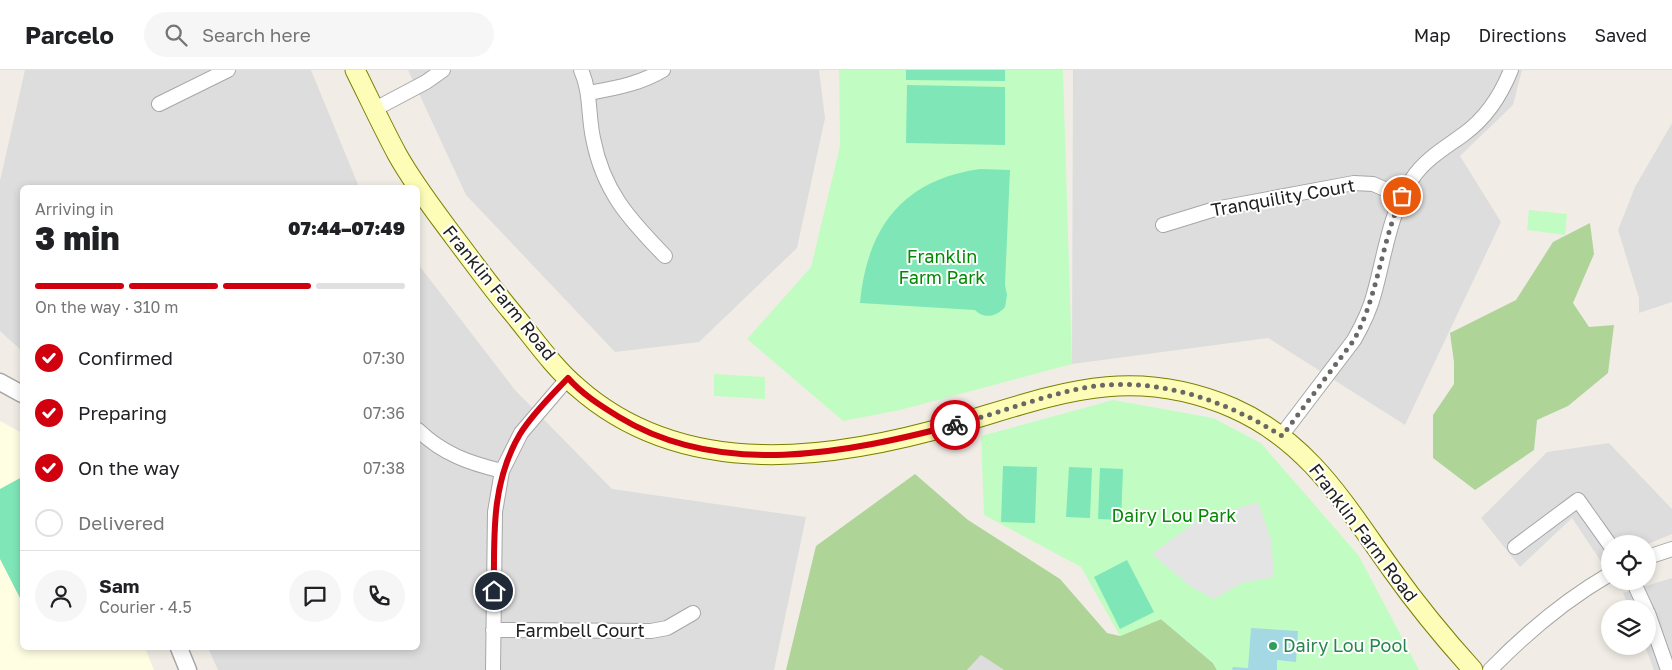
<!DOCTYPE html>
<html lang="en">
<head>
<meta charset="utf-8">
<style>
  body { margin:0; font-family:"Golos Text",sans-serif; background:#f6f6f6; color:#202124; height:100vh; display:flex; flex-direction:column; font-size:19px; white-space:nowrap }
  * { box-sizing:border-box; margin:0 }
  p { font-size:16px; color:#757577 }
  .icon { flex:none; width:28px; height:28px; fill:none; stroke:currentColor; stroke-width:2; stroke-linecap:round; stroke-linejoin:round }
  .map { position:relative; flex:1; overflow:hidden }
  .sheet { position:absolute; left:20px; top:115px; width:400px; height:465px; display:flex; flex-direction:column; background:#fff; border-radius:8px; box-shadow:0 2px 8px #0003 }
  .sheet>* { flex:none }
  .tools { position:absolute; left:1601px; top:465px; display:grid; gap:10px }
  .tools a { display:grid; place-items:center; width:55px; height:55px; border-radius:50%; background:#fff; box-shadow:0 2px 8px #0003; font-size:25px }
  .pin { position:absolute; display:grid; place-items:center; width:42px; height:42px; color:#fff; margin:-21px; border:2px solid #fff; border-radius:50%; box-shadow:0 1px 5px #0007 }
  .courier { position:absolute; display:grid; place-items:center; width:50px; height:50px; margin:-25px; border:4px solid #d1000f; border-radius:50%; background:#fff; color:#222; box-shadow:0 1px 6px #0007 }
  .head em { font-style:normal; font-weight:800 }
  .head div { display:flex; flex-direction:column-reverse }
  .head { display:flex; align-items:center; justify-content:space-between; height:85px; padding:0 15px }
  h1 { font-size:32px; font-weight:800; line-height:38px }
  .bar { display:grid; grid-template-columns:repeat(4,1fr); gap:8px 5px; align-content:center; height:60px; padding:0 15px }
  .bar i { height:6px; border-radius:4px; background:#e0e0e0 }
  .bar .current { background:#d1000f }
  .bar p { grid-column:span 4 }
  .line { display:flex; align-items:center; gap:12px; padding:0 15px; border-top:1px solid #e0e0e0 }
  .line div { flex:1 }
  .round { display:grid; place-items:center; flex:none; width:52px; height:52px; border-radius:26px; background:#f6f6f6 }
  ol { padding:0 15px; list-style:none }
  li { display:flex; align-items:center; gap:15px; height:55px }
  li p { margin-inline-start:auto }
  li .icon { padding:5px; border-radius:50%; background:#d1000f; color:#fff; stroke-width:4 }
  li:last-child { color:#757577 }
  li i { width:28px; height:28px; border:2px solid #e0e0e0; border-radius:50% }
  header { display:flex; align-items:center; gap:30px; box-sizing:border-box; height:70px; padding:0 25px; background:#fff; border-bottom:1px solid #e0e0e0 }
  header strong { font-size:24px }
  nav { display:flex; gap:28px; margin-inline-start:auto; font-size:18px }
  .search { width:350px; height:45px; background:#f6f6f6; display:flex; align-items:center; gap:12px; box-sizing:border-box; padding:0 18px; border-radius:28px; color:#757577; font-size:19px }
  .map>svg:first-child { display:block }
  .residential { fill:#dedddd }
  .education { fill:#fffde2 }
  .forest { fill:#aed498 }
  .park { fill:#c1fdc2 }
  .pitch { fill:#7fe6b7 }
  .parking { fill:#e4e4e4 }
  .water { fill:#a4d8e2 }
  .lines { fill:none; stroke-linecap:round; stroke-linejoin:round }
  .minor-casing { stroke:#a7a7a7; stroke-width:16 }
  .tertiary-casing { stroke:#a7a7a7; stroke-width:19 }
  .secondary-casing { stroke:#7a7f00; stroke-width:21 }
  .minor { stroke:#fff; stroke-width:14 }
  .tertiary { stroke:#fff; stroke-width:16 }
  .secondary { stroke:#fefdb8; stroke-width:19 }
  .done { stroke:#696865; stroke-width:5; stroke-dasharray:0 9 }
  .route { stroke:#d1000f; stroke-width:6 }
  .leisure-dot { fill:#2e9e5b; stroke:#fff; stroke-width:2 }
  .labels { text-anchor:middle; stroke-width:4; stroke-linejoin:round; paint-order:stroke }
  .street-label { font-size:18px; fill:#202020; stroke:#fff }
  .park-label { font-size:18px; fill:#048905; stroke:#fff }
  .leisure-label { font-size:18px; fill:#27864d; stroke:#fff; text-anchor:start }
</style>
</head>
<body>
<header>
<strong>Parcelo</strong>
<div class="search"><svg class="icon" aria-label="search" viewBox="0 0 24 24"><circle cx="10" cy="10" r="6"/><path d="M15 15l6 6"/></svg>Search here</div>
<nav><a>Map</a><a>Directions</a><a>Saved</a></nav>
</header>
<div class="map">
<svg width="1672" height="600" viewBox="0 0 1672 600">
  <rect width="100%" height="100%" fill="#f1ede6"/>
  <path class="residential" d="M25 0H311L359 117 22 118V281L0 261V111Z
    M408 0H819L825 48 797 178 699 272 615 282 466 125Z
    M1073 0H1522L1513 35 1460 86 1501 152 1405 355 1268 268 1072 294Z
    M1672 53V232L1639 243V228L1618 160 1635 117Z
    M418 194 515 320 612 419 806 447 774 600H218L208 578H418Z
    M1609 373 1672 439V464L1648 474H1610V490L1602 493 1572 448 1520 497 1481 448 1547 382Z
    M1672 508V600H1654L1645 576H1648V539H1630L1623 523Z
    M981 585 1004 600H967Z"/>
  <path class="education" d="M0 351 22 363V578H145L154 600H0Z"/>
  <path class="forest" d="M1590 153 1594 184 1573 233 1589 257 1614 255 1608 303 1568 336 1537 350 1534 380 1475 420 1433 388V345L1454 314V292L1450 263 1516 230 1553 172Z
    M915 404 968 450 1060 509 1107 563 1120 566 1161 549 1213 593 1217 600H1004L981 585 967 600H786L816 476Z"/>
  <path class="park" d="M839 0H1063L1072 294 900 340 843 351 747 269 811 197 840 76Z
    M1529 140 1567 144 1565 165 1527 160Z
    M714 304 765 307V329L714 326Z
    M1113 330 1213 348 1261 373 1359 486 1419 600H1217L1213 593 1161 549 1120 566 1081 497 984 445 981 366Z"/>
  <path class="pitch" d="M906 0H1005V11L906 10Z
    M907 15 1005 17V75L906 73Z
    M980 99 1010 100 1005 215 1007 225 1005 237C997 246 985 250 975 240L860 233C867 158 902 110 980 99Z
    M1003 396 1037 397 1035 453 1001 452Z
    M1069 397 1092 398 1090 448 1066 447Z
    M1100 398 1123 399 1121 450 1098 449Z
    M22 407V532L0 489V419Z
    M1127 490 1154 542 1120 559 1094 507Z"/>
  <path class="parking" d="M1258 432 1271 469 1274 507 1242 513 1214 529 1190 516 1152 484 1198 450Z"/>
  <path class="water" d="M1251 558 1298 561 1296 592 1277 590V600H1232L1233 597 1248 598Z"/>
  <g class="lines">
    <defs>
      <path id="minor" d="M581 0C591 22 588 45 593 68 603 121 629 149 665 186
        M589 23C615 18 640 14 663 0
        M159 34 228 0
        M375 39 426 12 443 0
        M1163 155 1215 139 1354 113 1373 114 1401 126
        M418 360C443 384 469 393 502 401
        M1281 366 1354 270C1362 256 1370 240 1374 224 1385 185 1389 144 1412 109 1425 89 1445 78 1464 64 1486 48 1501 25 1511 0
        M1515 477 1578 430 1610 475
        M1648 487 1672 479
        M1633 511 1646 539
        M1648 543 1668 600
        M493 560 651 561 667 558 693 543
        M493 600 495 442 502 401 521 363 568 308
        M1490 600C1527 562 1565 530 1610 504"/>
      <path id="tertiary" d="M0 312 22 324
        M179 578 188 600"/>
      <path id="secondary" d="M355 0C369 28 382 56 397 84 413 113 434 140 454 167 473 192 491 217 511 241 532 266 552 296 577 317 684 412 834 390 960 353 1058 324 1131 294 1233 338 1310 372 1345 435 1392 500 1417 535 1444 568 1473 600"/>
    </defs>
    <use href="#minor" class="minor-casing"/>
    <use href="#tertiary" class="tertiary-casing"/>
    <use href="#secondary" class="secondary-casing"/>
    <use href="#minor" class="minor"/>
    <use href="#tertiary" class="tertiary"/>
    <use href="#secondary" class="secondary"/>
  </g>
  <g class="lines">
    <path class="done" d="M955 355C998 343 1039 327 1083 318 1153 305 1223 329 1282 366L1354 270C1379 223 1381 173 1402 126"/>
    <path class="route" d="M494 521C494 466 491 413 520 364 533 343 552 325 568 308 582 324 601 336 619 347 721 409 846 383 955 355"/>
  </g>
  <circle class="leisure-dot" cx="1273" cy="576" r="5"/>
  <g class="labels">
    <g class="street-label">
      <text transform="translate(1283 128) rotate(-10)" y="6">Tranquility Court</text>
      <text transform="translate(499 223) rotate(51)" y="6">Franklin Farm Road</text>
      <text transform="translate(1363 463) rotate(53)" y="6">Franklin Farm Road</text>
      <text x="580" y="567">Farmbell Court</text>
    </g>
    <g class="park-label">
      <text x="942" y="193">Franklin<tspan x="942" dy="21">Farm Park</tspan></text>
      <text x="1174" y="452">Dairy Lou Park</text>
    </g>
    <g class="leisure-label">
      <text x="1283" y="582">Dairy Lou Pool</text>
    </g>
  </g>
</svg>
<div class="tools">
<a><svg class="icon" aria-label="locate" viewBox="0 0 24 24"><circle cx="12" cy="12" r="6"/><path d="M12 2v4M12 18v4M2 12h4M18 12h4"/></svg></a>
<a><svg class="icon" aria-label="layers" viewBox="0 0 24 24"><path d="M12 4l9 5-9 5-9-5zM3 14l9 5 9-5"/></svg></a>
</div>
<div class="pin" style="left:1402px;top:126px;background:#ea580c"><svg class="icon" aria-label="bag" viewBox="0 0 24 24"><path d="M5 8h14l-1 12H6zM9 8a3 3 0 0 1 6 0"/></svg></div>
<div class="pin" style="left:494px;top:521px;background:#1f2937"><svg class="icon" aria-label="home" viewBox="0 0 24 24"><path d="M3 11l9-7 9 7M6 9v11h12V9"/></svg></div>
<div class="courier" style="left:955px;top:355px"><svg class="icon" aria-label="bike" viewBox="0 0 24 24"><circle cx="6" cy="16" r="4"/><circle cx="18" cy="16" r="4"/><path d="M6 16l4-8h5l3 8M10 8l3 8H6M13 5h3"/></svg></div>
<section class="sheet">
<div class="head"><div><h1>3 min</h1><p>Arriving in</p></div><em>07:44–07:49</em></div>
<div class="bar"><i class="current"></i><i class="current"></i><i class="current"></i><i></i><p>On the way · 310 m</p></div>
<ol>
<li><svg class="icon" aria-label="check" viewBox="0 0 24 24"><path d="M5 12l5 5 9-10"/></svg>Confirmed<p>07:30</p></li>
<li><svg class="icon" aria-label="check" viewBox="0 0 24 24"><path d="M5 12l5 5 9-10"/></svg>Preparing<p>07:36</p></li>
<li><svg class="icon" aria-label="check" viewBox="0 0 24 24"><path d="M5 12l5 5 9-10"/></svg>On the way<p>07:38</p></li>
<li><i></i>Delivered</li>
</ol>
<div class="line" style="height:90px"><a class="round"><svg class="icon" aria-label="person" viewBox="0 0 24 24"><circle cx="12" cy="8" r="4"/><path d="M4 21q1-7 8-7t8 7"/></svg></a><div><b>Sam</b><p>Courier · 4.5</p></div><a class="round"><svg class="icon" aria-label="chat" viewBox="0 0 24 24"><path d="M4 5h16v11H9l-5 4z"/></svg></a><a class="round"><svg class="icon" aria-label="phone" viewBox="0 0 24 24"><path d="M5 4h4l2 5-3 2q2 4 5 5l2-3 5 2v4C11 20 4 13 5 4z"/></svg></a></div>
</section>
</div>
</body>
</html>
